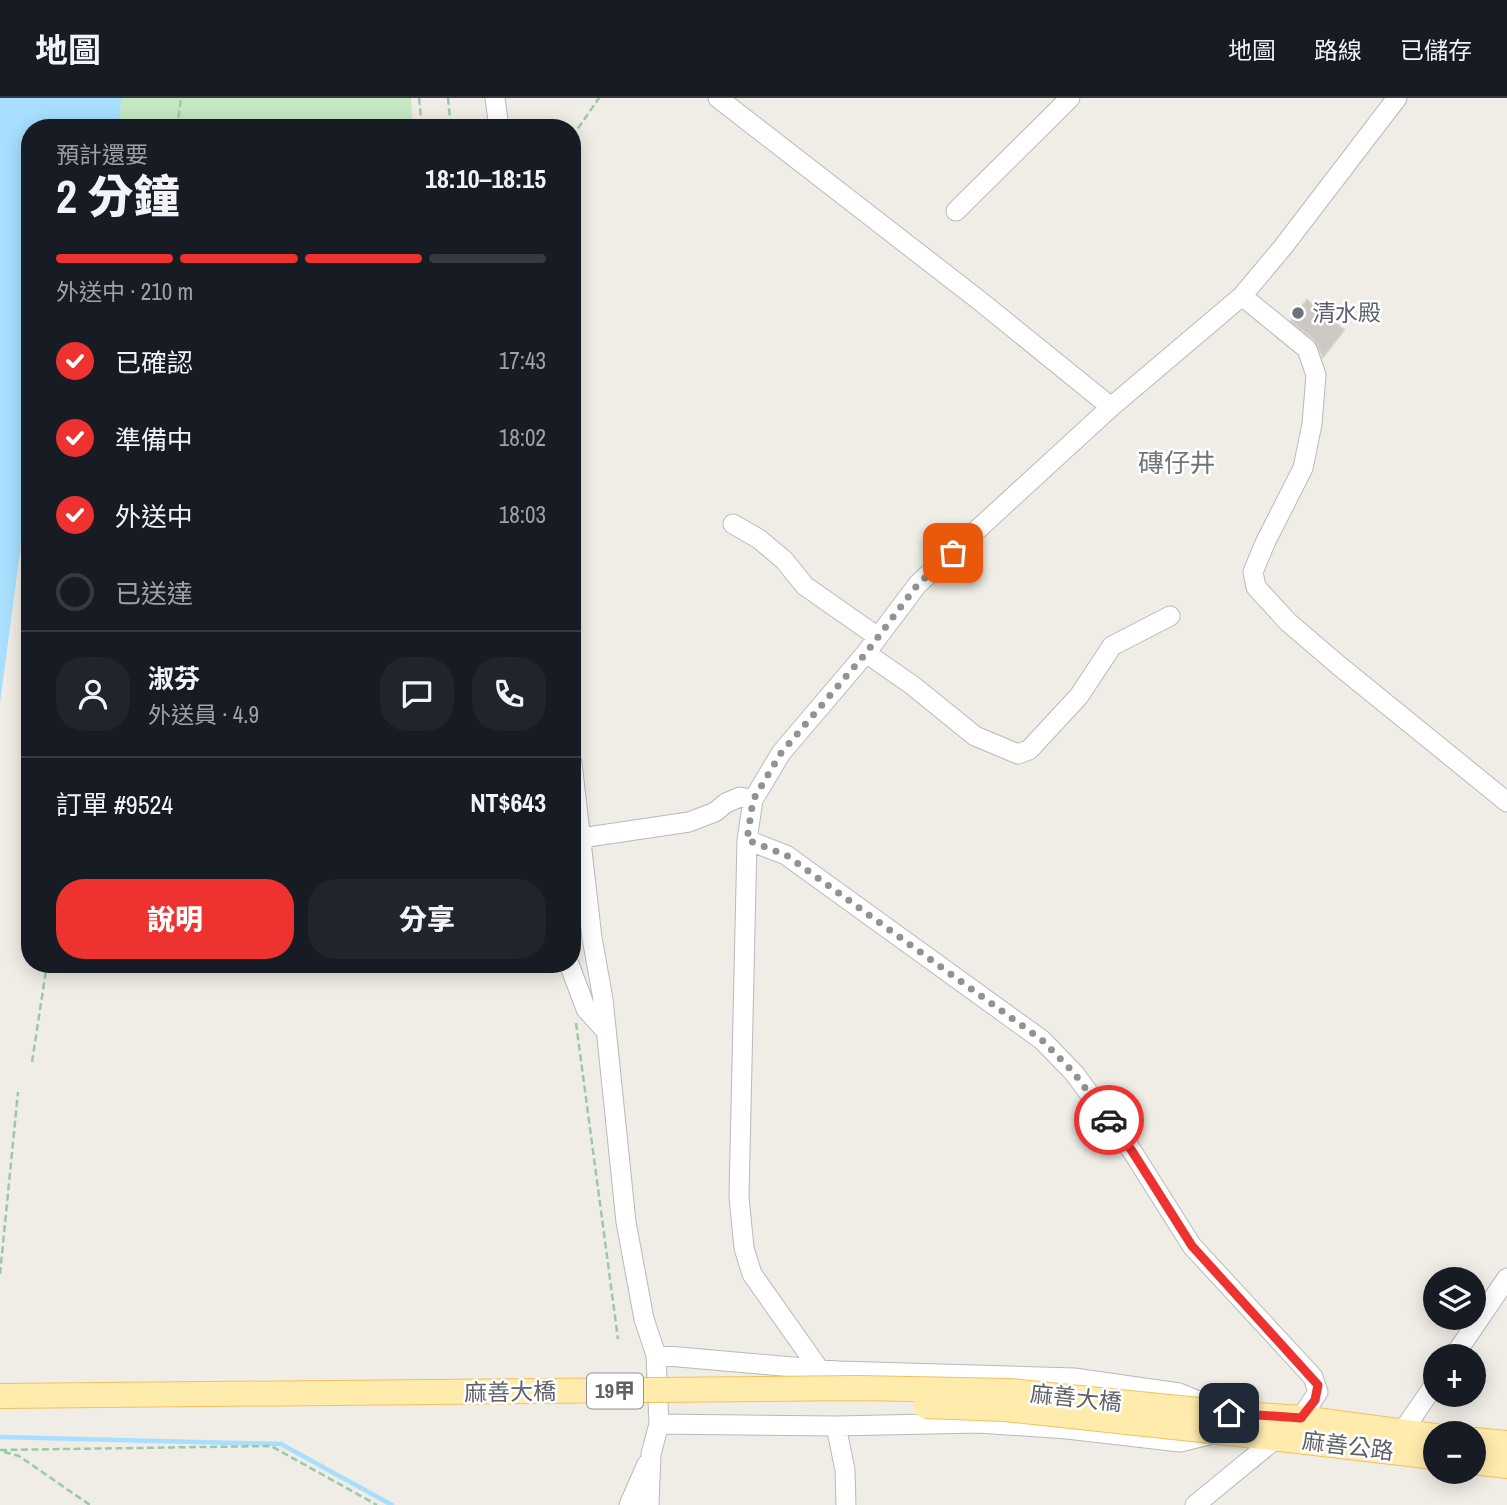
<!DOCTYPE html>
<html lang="zh-TW">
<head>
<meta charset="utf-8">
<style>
  body { margin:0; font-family:"Archivo Narrow","Noto Sans TC",sans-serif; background:#20242c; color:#f1f3f6; height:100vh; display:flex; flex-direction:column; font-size:26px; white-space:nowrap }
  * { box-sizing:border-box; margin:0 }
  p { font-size:23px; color:#9ea1a6 }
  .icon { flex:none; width:38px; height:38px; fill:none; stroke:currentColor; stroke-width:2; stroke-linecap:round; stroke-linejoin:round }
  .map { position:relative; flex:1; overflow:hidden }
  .panel { position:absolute; left:21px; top:21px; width:560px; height:854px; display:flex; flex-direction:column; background:#171b24; border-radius:28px; box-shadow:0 4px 18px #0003 }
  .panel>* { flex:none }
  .controls { position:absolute; left:1423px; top:1169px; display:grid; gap:14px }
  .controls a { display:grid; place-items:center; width:63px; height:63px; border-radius:50%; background:#171b24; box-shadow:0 4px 18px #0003; font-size:35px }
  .pin { position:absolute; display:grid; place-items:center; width:60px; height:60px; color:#fff; margin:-30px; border-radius:14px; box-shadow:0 4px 10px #0006 }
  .courier { position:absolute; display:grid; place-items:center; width:70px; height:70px; margin:-35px; border:5px solid #ed3230; border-radius:50%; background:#fff; color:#222; box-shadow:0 2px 9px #0007 }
  .summary em { font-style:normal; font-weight:800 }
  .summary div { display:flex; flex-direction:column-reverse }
  .summary { display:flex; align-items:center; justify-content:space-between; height:119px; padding:0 35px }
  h1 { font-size:46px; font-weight:800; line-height:52px }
  .bar { display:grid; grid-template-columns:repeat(4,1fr); gap:10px 7px; align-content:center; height:84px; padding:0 35px }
  .bar i { height:9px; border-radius:5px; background:#363941 }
  .bar .current { background:#ed3230 }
  .bar p { grid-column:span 4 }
  .line { display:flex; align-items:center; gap:18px; padding:0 35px; border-top:2px solid #363941 }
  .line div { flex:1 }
  .round { display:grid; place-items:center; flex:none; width:74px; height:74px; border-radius:28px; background:#20242c }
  ol { padding:0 35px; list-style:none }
  li { display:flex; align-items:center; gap:21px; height:77px }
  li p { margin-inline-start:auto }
  li .icon { padding:7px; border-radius:50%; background:#ed3230; color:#fff; stroke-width:4 }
  li:last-child { color:#9ea1a6 }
  li i { width:38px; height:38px; border:4px solid #363941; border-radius:50% }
  .action { display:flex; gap:14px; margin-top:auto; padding:14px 35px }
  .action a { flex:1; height:80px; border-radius:28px; background:#ed3230; color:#fff; font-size:28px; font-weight:800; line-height:80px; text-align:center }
  .action a+a { background:#20242c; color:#f1f3f6 }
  header { display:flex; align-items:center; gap:42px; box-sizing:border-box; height:98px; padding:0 35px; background:#171b24; border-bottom:2px solid #363941 }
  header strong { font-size:33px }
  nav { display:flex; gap:38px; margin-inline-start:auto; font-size:24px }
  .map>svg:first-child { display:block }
  .green { fill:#c5e8c3 }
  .water { fill:#a8dfff }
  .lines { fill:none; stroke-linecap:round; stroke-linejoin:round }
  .stream { stroke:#a8dfff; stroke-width:4.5 }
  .building { fill:#ccc8c3; stroke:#d5cfc4; stroke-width:2 }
  .minor-casing { stroke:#b7b9bd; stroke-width:21 }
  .major-casing { stroke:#f5c05b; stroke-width:26 }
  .path { stroke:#9bc9a6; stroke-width:2.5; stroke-dasharray:7 3.5; stroke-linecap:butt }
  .minor { stroke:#fff; stroke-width:19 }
  .major { stroke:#ffecad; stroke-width:24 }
  .major-bridge-casing { stroke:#f5c05b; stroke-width:26; stroke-linecap:butt }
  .major-bridge { stroke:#ffecad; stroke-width:24 }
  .done { stroke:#919393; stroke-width:7; stroke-dasharray:0 12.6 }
  .route { stroke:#ed3230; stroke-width:9 }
  .worship-dot { fill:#6b7280; stroke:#fff; stroke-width:2.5 }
  .labels { text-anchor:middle; stroke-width:5; stroke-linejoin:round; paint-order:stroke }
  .shield { fill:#fff; stroke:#8e9195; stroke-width:2 }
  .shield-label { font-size:21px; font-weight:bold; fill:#5e6267 }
  .worship-label { font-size:23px; fill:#5b616d; stroke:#fff; text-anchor:start }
  .street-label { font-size:23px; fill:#5e6267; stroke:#fff }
  .quarter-label { font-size:26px; fill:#6f7579; stroke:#fff }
</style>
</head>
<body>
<header>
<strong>地圖</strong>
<nav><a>地圖</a><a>路線</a><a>已儲存</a></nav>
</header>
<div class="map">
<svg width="1507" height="1407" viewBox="0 0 1507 1407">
  <rect width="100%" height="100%" fill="#f0ede6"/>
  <path class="green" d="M106 0H411L413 30H105Z"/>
  <path class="water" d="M0 0H121L119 30H30V347L20 454 0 605Z"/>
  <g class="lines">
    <path class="stream" d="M0 1339 281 1346 392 1407"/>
  </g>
  <path class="building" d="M1307 202 1344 232 1323 259 1315 242 1291 223Z"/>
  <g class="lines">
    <defs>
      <path id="minor" d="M495 0 499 30
        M718 0 980 203 1111 309
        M956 113 1070 0
        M1242 198 1307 251 1316 277 1312 326 1303 370 1266 443 1253 474 1256 489 1288 524 1337 566 1507 704
        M733 426 759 441 784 462 805 488 878 539
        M866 555 912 587 975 638 1018 656 1029 652 1079 598 1112 548 1170 518
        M572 665 592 840 603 901 626 1124 644 1221 656 1257 659 1326 651 1356 649 1407
        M581 740 689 724 715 714 726 705 740 699 753 702
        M747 742 786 757 1042 942 1074 975 1132 1053 1192 1148 1313 1279 1318 1294 1301 1320 1195 1407
        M569 866 586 911 606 933
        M656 1257 838 1273 1074 1280 1179 1295 1211 1308
        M1454 1258 1507 1180
        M819 1271 752 1176 744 1150 739 1099 747 742 753 702 781 655 866 555 918 486 1111 309 1242 198 1283 149 1397 0
        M659 1326 836 1328 978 1325 1067 1331 1180 1344 1209 1337
        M836 1328 845 1372 846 1407
        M1402 1334 1435 1286
        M629 1407 647 1366"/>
      <path id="major" d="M1229 1315 1301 1320 1435 1338
        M1220 1334 1435 1359
        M1474 1342 1507 1345
        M1474 1364 1507 1368"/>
    </defs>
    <use href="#minor" class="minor-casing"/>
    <use href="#major" class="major-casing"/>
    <path class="path" d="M419 0 422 30
      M448 0 451 30
      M177 30 181 0
      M572 39 599 0
      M576 925 618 1241
      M32 964 47 866
      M0 1176 18 994
      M0 1352 271 1348 377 1407
      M4 1354 19 1358 90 1407"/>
    <use href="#minor" class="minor"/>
    <use href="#major" class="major"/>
    <defs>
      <path id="major-bridge" d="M0 1298 859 1290 1011 1293 1229 1315
        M925 1308 1005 1311 1220 1334"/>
    </defs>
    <use href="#major-bridge" class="major-bridge-casing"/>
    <use href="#major-bridge" class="major-bridge"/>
  </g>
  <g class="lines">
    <path class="done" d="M953 455 918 486 866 555 781 655 753 702 747 742 786 757 1042 942 1074 975 1109 1022"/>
    <path class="route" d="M1109 1022 1132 1053 1192 1148 1318 1287 1315 1302 1301 1320 1229 1315"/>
  </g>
  <circle class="worship-dot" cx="1298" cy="215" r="7"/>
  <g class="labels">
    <rect class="shield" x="587" y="1275.5" width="56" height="35" rx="5"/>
    <g class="shield-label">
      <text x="615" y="1300">19甲</text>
    </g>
    <g class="worship-label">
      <text x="1312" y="223">清水殿</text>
    </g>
    <g class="street-label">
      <text transform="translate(510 1294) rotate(-1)" y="8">麻善大橋</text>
      <text transform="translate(1076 1300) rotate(6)" y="8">麻善大橋</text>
      <text transform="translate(1348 1348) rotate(7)" y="8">麻善公路</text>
    </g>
    <g class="quarter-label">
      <text x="1177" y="374">磚仔井</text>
    </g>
  </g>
</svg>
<div class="controls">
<a><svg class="icon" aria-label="layers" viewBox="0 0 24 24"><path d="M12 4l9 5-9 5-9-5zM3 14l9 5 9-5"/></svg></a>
<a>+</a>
<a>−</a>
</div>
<div class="pin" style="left:953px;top:455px;background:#ea580c"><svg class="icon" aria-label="bag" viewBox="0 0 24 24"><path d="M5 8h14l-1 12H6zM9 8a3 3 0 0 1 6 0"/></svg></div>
<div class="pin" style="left:1229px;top:1315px;background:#1f2937"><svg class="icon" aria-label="home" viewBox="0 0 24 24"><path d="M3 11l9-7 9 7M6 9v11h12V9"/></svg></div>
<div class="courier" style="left:1109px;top:1022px"><svg class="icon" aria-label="car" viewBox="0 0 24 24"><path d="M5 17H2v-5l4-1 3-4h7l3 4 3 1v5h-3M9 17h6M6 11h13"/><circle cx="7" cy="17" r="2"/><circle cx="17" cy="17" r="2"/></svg></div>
<section class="panel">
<div class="summary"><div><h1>2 分鐘</h1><p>預計還要</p></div><em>18:10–18:15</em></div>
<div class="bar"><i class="current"></i><i class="current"></i><i class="current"></i><i></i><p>外送中 · 210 m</p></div>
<ol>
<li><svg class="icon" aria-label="check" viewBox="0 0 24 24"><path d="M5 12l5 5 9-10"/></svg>已確認<p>17:43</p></li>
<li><svg class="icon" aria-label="check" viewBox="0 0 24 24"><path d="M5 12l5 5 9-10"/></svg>準備中<p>18:02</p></li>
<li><svg class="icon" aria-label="check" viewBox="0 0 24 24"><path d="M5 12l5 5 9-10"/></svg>外送中<p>18:03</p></li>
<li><i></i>已送達</li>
</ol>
<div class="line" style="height:126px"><a class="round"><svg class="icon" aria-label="person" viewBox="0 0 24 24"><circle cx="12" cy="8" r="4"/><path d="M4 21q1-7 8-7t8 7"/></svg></a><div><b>淑芬</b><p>外送員 · 4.9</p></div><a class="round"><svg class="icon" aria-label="chat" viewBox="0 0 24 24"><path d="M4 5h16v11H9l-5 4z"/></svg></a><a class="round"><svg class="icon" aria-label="phone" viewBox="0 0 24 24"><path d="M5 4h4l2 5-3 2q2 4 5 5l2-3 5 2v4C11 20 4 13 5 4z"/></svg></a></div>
<div class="line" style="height:91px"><div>訂單 #9524</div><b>NT$643</b></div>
<div class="action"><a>說明</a><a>分享</a></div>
</section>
</div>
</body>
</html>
